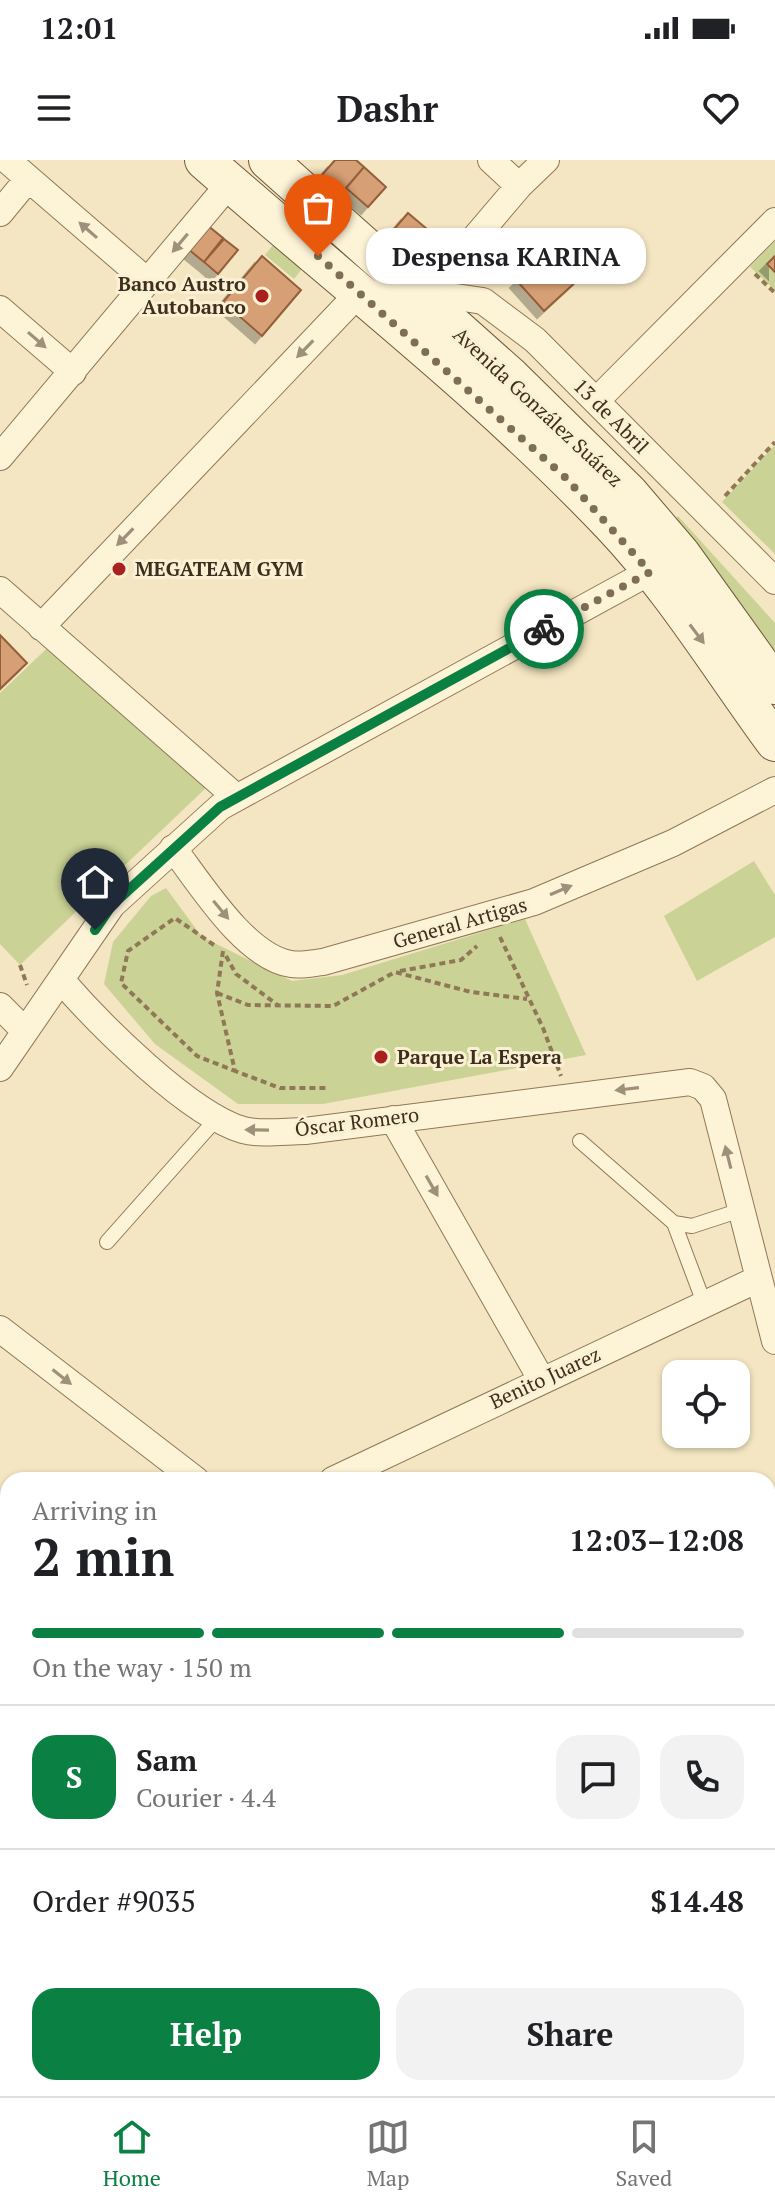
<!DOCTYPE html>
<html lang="en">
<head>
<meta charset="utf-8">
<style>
  body { margin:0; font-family:"PT Serif",serif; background:#f2f2f2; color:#202124; height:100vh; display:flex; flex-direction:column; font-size:30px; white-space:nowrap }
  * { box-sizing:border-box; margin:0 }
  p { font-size:26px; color:#757577 }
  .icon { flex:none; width:44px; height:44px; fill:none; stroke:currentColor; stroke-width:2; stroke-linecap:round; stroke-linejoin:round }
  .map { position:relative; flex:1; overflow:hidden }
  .details { position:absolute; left:0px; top:1312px; width:776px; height:624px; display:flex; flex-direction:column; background:#fff; border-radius:24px 24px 0 0; box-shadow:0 2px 6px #0004 }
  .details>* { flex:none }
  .fabs { position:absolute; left:662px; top:1200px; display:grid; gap:16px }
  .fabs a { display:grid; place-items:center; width:88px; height:88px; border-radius:16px; background:#fff; box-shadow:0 2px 6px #0004; font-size:40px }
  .pin { position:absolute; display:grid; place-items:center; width:68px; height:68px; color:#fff; margin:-82px -34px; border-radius:50% 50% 50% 0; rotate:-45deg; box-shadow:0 0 8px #0007 }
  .pin .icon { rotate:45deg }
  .courier { position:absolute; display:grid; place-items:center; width:80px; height:80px; margin:-40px; border:6px solid #0b8043; border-radius:50%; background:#fff; color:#222; box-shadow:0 2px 10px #0007 }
  .bubble { position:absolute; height:56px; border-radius:24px; background:#fff; box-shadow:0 2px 6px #0004; font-size:26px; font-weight:600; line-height:56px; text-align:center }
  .headline em { font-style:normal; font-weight:600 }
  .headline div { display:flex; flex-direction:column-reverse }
  .headline { display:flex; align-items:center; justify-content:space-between; height:136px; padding:0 32px }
  h1 { font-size:52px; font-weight:600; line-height:60px }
  .bar { display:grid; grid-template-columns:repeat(4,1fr); gap:12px 8px; align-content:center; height:96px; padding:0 32px }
  .bar i { height:10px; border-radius:6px; background:#e0e0e0 }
  .bar .selected { background:#0b8043 }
  .bar p { grid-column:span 4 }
  .line { display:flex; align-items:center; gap:20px; padding:0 32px; border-top:2px solid #e0e0e0 }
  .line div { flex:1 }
  .round { display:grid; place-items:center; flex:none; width:84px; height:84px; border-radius:24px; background:#f2f2f2 }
  .cta { display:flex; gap:16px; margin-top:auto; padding:16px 32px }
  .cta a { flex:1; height:92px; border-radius:24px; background:#0b8043; color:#fff; font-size:32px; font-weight:600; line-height:92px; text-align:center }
  .cta a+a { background:#f2f2f2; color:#202124 }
  .status { display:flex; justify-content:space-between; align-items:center; height:56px; padding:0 40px; background:#fff; direction:ltr }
  .status svg { height:22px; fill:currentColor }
  header { display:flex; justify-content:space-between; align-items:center; height:104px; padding:0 32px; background:#fff; font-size:36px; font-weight:600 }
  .menu { display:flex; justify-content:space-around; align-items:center; height:112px; border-top:2px solid #e0e0e0; background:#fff; font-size:22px; color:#757577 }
  .menu a { display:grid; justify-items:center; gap:4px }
  .menu .selected { color:#0b8043 }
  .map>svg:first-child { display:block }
  .green { fill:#cad395 }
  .water { fill:#a5c6bd; stroke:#6a968c; stroke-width:2 }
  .building { fill:#d69f74; stroke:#935f39; stroke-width:2; filter:url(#shadow) }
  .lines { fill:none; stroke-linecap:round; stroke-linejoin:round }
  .lane-casing { stroke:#907757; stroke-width:16 }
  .street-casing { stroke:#907757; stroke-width:28 }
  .secondary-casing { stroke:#72583a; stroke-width:40 }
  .path { stroke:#907757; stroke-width:4; stroke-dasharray:6 4; stroke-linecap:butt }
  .lane { stroke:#fdf3d7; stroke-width:14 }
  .street { stroke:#fdf3d7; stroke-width:26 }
  .secondary { stroke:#fdf3d7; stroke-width:38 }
  .oneway { fill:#9e907a }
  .done { stroke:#7e6e57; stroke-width:8; stroke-dasharray:0 14.4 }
  .route { stroke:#0b8043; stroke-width:10 }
  .poi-dot { fill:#a8211e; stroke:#faf0d3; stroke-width:3 }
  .labels { text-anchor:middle; stroke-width:6; stroke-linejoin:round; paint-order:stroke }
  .poi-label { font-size:20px; font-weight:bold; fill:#3e2e1d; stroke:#faf0d3; text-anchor:start }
  .street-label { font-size:20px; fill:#3e2e1d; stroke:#faf0d3 }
</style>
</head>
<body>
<div class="status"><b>12:01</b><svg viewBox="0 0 49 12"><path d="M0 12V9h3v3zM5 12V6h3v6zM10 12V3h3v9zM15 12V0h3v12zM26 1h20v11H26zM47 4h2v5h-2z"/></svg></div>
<header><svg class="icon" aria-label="menu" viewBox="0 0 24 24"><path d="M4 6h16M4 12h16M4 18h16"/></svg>Dashr<svg class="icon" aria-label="heart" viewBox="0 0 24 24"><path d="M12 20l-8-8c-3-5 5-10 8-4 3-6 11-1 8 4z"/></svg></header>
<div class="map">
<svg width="775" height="1936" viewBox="0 0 775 1936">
  <defs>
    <filter id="shadow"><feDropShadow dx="-7" dy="7" stdDeviation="0" flood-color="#0004"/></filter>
  </defs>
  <rect width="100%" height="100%" fill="#f4e6c2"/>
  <path class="green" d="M775 81V130L750 107Z
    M273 85 302 109 294 119 265 95Z
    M775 285V394L722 342Z
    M678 356 775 463V503L671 364Z
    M63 473 207 627 20 805 0 784V533Z
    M754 701 775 735V777L697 821 664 756Z
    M166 728 202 777 292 821 342 815 525 759 586 895 323 944H238L155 884 104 824 113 782 151 736Z
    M0 1568 8 1569V1691L0 1688Z
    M0 1756 8 1759V1908L0 1904Z
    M46 1928H443L457 1936H61Z
    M565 1928H683L679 1936H579Z"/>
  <path class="water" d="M0 1688 8 1691V1759L0 1756Z
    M443 1928H565L579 1936H457Z"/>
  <path class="building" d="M335 0H356L364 7 335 41 315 23Z
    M364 7 386 27 368 47 346 28Z
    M408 53 427 69 401 98 383 82Z
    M207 65 223 78 204 102 188 89Z
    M224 79 238 90 218 114 204 102Z
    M418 79 430 91 414 109 401 98Z
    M552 88 580 118 544 151 517 121Z
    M262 96 301 130 262 176 223 142Z
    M775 96V112L767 104Z
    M0 475 27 503 0 529Z"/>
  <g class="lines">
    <defs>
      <path id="lane" d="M580 981 674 1063 692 1066 741 1050
        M674 1063 704 1143
        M107 1082 218 957"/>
      <path id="street" d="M7 0 147 121
        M491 0 519 26
        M0 53 28 19
        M417 138 456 137 483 141 535 180 775 421
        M416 147 519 26 546 0
        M0 149 73 212
        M597 240 775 61
        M0 297 230 23
        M0 430 236 637
        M41 467 359 133 374 134
        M173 688C200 723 245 797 291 804 301 806 313 803 323 802L534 742 673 683 775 630
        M62 821C99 864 189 954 243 970 261 975 286 971 305 971L690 922 703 927 713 939 775 1181
        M0 846 25 871
        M0 908 112 745 220 647 666 403
        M393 959 541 1219
        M0 1169 196 1320
        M333 1320 758 1119
        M768 1361 775 1357
        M0 1487 8 1482
        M768 1920 775 1923"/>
      <path id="secondary" d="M204 0C340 120 486 232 611 364 673 429 722 510 775 582
        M268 0 511 217 629 333 681 394 775 525
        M0 1516 8 1518
        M0 1548 8 1550
        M768 1868 775 1859
        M0 1933 6 1936
        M720 1936 725 1928"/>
    </defs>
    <use href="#lane" class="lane-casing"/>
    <use href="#street" class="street-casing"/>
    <use href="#secondary" class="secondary-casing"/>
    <path class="path" d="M755 114 775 133
      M725 336 775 282
      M500 777 543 868 561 916
      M214 785 175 758 128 791 121 823 197 896 235 911
      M223 791 217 833 235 911 280 928H327
      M226 796 236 814 279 846
      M20 805 27 825
      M400 811 461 800 477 786
      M217 833 248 845 333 846 395 812 471 832 527 839
      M0 1827 8 1830
      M254 1928 275 1936
      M678 1928H681"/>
    <use href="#lane" class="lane"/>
    <use href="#street" class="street"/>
    <use href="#secondary" class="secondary"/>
  </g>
  <defs><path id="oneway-solid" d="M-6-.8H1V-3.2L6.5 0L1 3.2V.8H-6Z" transform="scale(2)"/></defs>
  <g class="oneway">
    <use href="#oneway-solid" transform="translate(88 70) rotate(-139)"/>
    <use href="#oneway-solid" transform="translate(180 83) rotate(130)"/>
    <use href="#oneway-solid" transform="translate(37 180) rotate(41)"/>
    <use href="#oneway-solid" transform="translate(305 189) rotate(134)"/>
    <use href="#oneway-solid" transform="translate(125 377) rotate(134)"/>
    <use href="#oneway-solid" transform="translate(697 474) rotate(53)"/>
    <use href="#oneway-solid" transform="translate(561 730) rotate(-23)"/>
    <use href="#oneway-solid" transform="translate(221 750) rotate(50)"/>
    <use href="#oneway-solid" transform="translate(627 929) rotate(173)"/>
    <use href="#oneway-solid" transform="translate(257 970) rotate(-179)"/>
    <use href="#oneway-solid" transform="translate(728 997) rotate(-104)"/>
    <use href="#oneway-solid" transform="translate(432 1026) rotate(60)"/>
    <use href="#oneway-solid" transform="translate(62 1217) rotate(38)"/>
  </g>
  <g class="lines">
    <path class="done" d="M318 96 566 318 650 412 544 469"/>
    <path class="route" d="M95 770 112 745 220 647 544 469"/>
  </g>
  <g class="poi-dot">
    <circle cx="262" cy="136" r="8"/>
    <circle cx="119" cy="409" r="8"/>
    <circle cx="381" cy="897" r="8"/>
  </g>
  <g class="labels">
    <g class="poi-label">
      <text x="246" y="131" text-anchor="end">Banco Austro<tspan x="246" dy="23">Autobanco</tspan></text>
      <text x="135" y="416">MEGATEAM GYM</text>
      <text x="397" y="904">Parque La Espera</text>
    </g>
    <g class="street-label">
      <text transform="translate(538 247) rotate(43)" y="7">Avenida González Suárez</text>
      <text transform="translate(611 256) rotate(45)" y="7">13 de Abril</text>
      <text transform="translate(460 763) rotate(-16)" y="7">General Artigas</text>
      <text transform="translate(357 962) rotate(-7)" y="7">Óscar Romero</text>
      <text transform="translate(545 1218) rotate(-25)" y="7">Benito Juarez</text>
    </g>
  </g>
</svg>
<div class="fabs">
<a><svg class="icon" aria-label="locate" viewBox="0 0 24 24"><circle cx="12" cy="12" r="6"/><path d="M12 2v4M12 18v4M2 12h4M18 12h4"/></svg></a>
</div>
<div class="pin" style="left:318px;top:96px;background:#ea580c"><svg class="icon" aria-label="bag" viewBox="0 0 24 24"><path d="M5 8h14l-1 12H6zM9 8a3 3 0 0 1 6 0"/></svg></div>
<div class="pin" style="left:95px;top:770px;background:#1f2937"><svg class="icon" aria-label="home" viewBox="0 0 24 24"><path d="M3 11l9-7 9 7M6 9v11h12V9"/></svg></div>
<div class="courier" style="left:544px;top:469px"><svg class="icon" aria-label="bike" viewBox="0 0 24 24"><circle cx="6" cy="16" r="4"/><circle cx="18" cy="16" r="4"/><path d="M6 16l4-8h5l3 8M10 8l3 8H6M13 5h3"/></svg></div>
<div class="bubble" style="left:366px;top:68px;width:280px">Despensa KARINA</div>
<section class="details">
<div class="headline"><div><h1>2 min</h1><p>Arriving in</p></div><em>12:03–12:08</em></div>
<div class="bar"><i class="selected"></i><i class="selected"></i><i class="selected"></i><i></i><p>On the way · 150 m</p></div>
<div class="line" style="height:144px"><b class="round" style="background:#0b8043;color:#fff">S</b><div><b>Sam</b><p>Courier · 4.4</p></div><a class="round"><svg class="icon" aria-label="chat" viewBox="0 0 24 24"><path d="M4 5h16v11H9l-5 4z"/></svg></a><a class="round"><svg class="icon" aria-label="phone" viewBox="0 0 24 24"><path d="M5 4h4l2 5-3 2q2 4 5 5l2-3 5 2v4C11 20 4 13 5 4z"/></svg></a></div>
<div class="line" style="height:104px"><div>Order #9035</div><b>$14.48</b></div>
<div class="cta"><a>Help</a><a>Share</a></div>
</section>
</div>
<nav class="menu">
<a class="selected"><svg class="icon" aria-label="home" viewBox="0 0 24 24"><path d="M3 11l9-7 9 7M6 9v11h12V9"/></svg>Home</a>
<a><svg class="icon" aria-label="map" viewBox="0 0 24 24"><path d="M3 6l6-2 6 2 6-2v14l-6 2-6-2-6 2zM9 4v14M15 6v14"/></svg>Map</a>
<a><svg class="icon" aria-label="saved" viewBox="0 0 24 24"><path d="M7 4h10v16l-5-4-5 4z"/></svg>Saved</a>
</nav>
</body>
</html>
